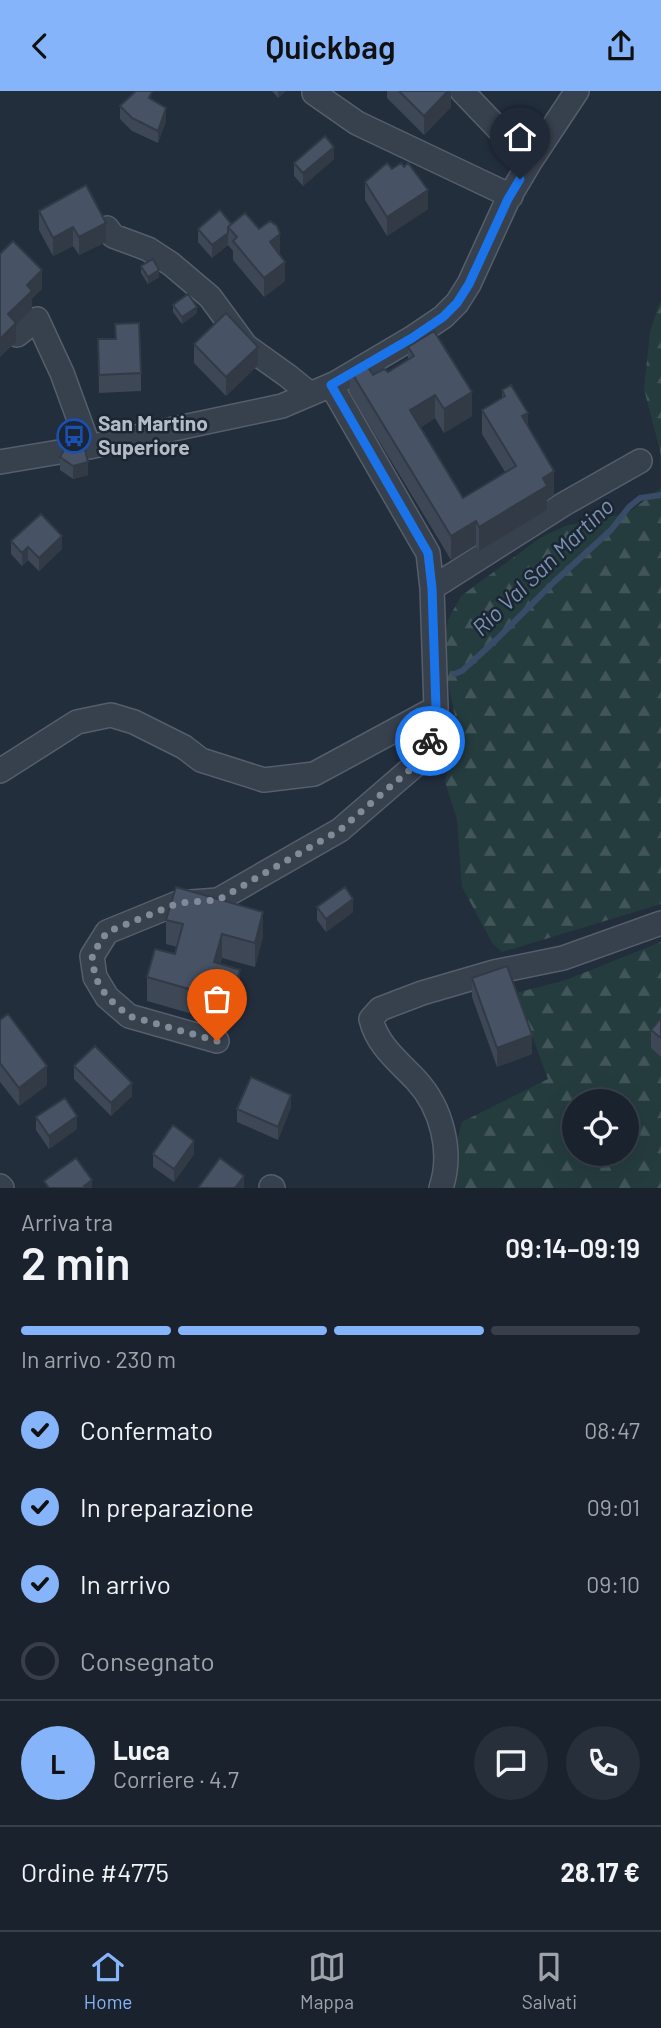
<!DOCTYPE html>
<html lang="it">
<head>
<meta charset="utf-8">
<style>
  body { margin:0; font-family:Barlow,sans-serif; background:#272f3a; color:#f1f3f6; height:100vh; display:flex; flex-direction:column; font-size:26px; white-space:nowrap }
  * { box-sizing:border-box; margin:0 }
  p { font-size:23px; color:#9fa4aa }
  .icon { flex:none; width:38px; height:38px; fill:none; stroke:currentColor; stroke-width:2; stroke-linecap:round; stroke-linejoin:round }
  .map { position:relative; height:1097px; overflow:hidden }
  .details { display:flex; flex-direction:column; background:#1a222e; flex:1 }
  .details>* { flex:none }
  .controls { position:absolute; left:562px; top:998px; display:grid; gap:14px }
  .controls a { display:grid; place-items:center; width:77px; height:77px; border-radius:50%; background:#1a222e; box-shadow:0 7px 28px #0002,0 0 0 2px #383f4a; font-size:35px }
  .pin { position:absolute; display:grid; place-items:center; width:60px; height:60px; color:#fff; margin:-72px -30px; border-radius:50% 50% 50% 0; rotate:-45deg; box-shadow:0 0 7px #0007 }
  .pin .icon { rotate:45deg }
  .courier { position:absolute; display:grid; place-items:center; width:70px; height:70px; margin:-35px; border:5px solid #1a73e8; border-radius:50%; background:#fff; color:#222; box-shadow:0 2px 9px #0007 }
  .overview em { font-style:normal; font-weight:600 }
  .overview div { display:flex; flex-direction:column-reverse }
  .overview { display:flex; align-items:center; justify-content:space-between; height:119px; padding:0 21px }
  h1 { font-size:46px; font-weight:600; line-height:52px }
  .bar { display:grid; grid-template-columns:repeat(4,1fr); gap:10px 7px; align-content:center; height:84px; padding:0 21px }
  .bar i { height:9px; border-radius:5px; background:#383f4a }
  .bar .current { background:#86b4fa }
  .bar p { grid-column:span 4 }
  .line { display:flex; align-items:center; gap:18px; padding:0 21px; border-top:2px solid #383f4a }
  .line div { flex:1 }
  .round { display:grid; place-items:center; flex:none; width:74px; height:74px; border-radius:37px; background:#272f3a }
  ol { padding:0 21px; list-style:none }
  li { display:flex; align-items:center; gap:21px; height:77px }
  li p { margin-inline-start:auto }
  li .icon { padding:7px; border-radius:50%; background:#86b4fa; color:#111; stroke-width:4 }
  li:last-child { color:#9fa4aa }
  li i { width:38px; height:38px; border:4px solid #383f4a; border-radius:50% }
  header { display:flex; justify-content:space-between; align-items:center; height:91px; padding:0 21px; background:#86b4fa; color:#111; font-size:32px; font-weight:600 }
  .menu { display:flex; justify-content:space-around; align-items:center; height:98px; border-top:2px solid #383f4a; background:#1a222e; font-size:19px; color:#9fa4aa }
  .menu a { display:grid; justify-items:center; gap:4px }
  .menu .current { color:#86b4fa }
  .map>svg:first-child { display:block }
  .forest { fill:url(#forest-firs); fill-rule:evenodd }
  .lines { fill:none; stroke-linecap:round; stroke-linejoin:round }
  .stream { stroke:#384c67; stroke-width:6 }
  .minor-casing { stroke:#555e6b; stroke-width:26 }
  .minor { stroke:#37404d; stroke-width:23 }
  .wall { fill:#3d4756 }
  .shaded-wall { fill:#323a46 }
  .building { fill:#475364; stroke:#323a46; stroke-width:2 }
  .done { stroke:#818a98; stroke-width:7; stroke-dasharray:0 12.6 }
  .route { stroke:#1a73e8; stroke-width:9 }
  .labels { text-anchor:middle; stroke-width:5; stroke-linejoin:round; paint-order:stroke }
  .poi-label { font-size:21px; font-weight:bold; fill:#b3bbc9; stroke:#1c2532; text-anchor:start }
  .water-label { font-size:23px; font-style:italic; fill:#7a92b1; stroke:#1c2532 }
</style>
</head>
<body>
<header><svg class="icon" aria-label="back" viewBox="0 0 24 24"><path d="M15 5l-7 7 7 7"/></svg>Quickbag<svg class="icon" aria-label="share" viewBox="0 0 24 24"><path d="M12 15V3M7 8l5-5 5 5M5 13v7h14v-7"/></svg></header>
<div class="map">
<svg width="661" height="1097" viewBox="0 0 661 1097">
  <defs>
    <pattern id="forest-firs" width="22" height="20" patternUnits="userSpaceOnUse" patternTransform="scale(1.75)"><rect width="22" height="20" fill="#253c3e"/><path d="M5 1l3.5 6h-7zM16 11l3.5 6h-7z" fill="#425659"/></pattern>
  </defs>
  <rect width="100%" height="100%" fill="#232e3d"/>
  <path class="forest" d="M661 211V813L502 861 493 853 462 796 457 728 445 691 457 636 447 585 446 543 448 529 461 505 540 447 565 435 628 422 661 397 660 359 644 298 650 241 659 213Z
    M661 851V1097H445L462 1031 548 988 516 902 566 889ZM574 1010H626V1062H574Z"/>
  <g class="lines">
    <path class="stream" d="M454 583 462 580 496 549 554 491 611 439 629 416 640 407 661 404"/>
    <defs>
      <path id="minor" d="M462 0 530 71
        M314 2 357 32 511 105
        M107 137 113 145 148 158 171 173 210 206 246 255 288 285 310 303
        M17 244 37 228 62 282 89 356
        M0 371 89 356 282 315 336 292 412 247 443 226 457 212 469 193 508 108 530 71 577 0
        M432 497 564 413 640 370
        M0 680 77 631 111 624 134 631 184 656 201 669 264 689 314 683 436 617
        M217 950 129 925 107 906 95 886 92 865 107 841 178 812 218 809 340 739 428 663 436 617 432 497 428 462 331 294
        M0 1095 2 1097
        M271 1096 273 1097
        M441 1097C453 1061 442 1017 416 989 398 970 377 954 371 928L380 918 422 902 494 881 563 867 661 832"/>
    </defs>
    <use href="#minor" class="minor-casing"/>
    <use href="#minor" class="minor"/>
  </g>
  <path class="wall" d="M272 0H286L278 7Z
    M387 0H451V16L424 44 387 7Z
    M152 9 166 30 158 52 132 40 120 28V15Z
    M334 68 303 95 294 85V72Z
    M392 78 428 118 387 145 365 109V91Z
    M39 120 106 151 79 164 73 155 53 165 39 139Z
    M231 133 280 162 279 163 285 190 264 206 233 169V160L228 154 212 167 198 151V138Z
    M141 175 159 186 148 193 141 182Z
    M173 214 197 222 182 233 173 221Z
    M115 233 141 282V300L99 302 98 248H115Z
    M194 253 258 274 226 305 194 272Z
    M408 256 472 325 444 342 435 327 420 337 463 407 505 381 482 343V319L502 307V299L528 335 554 404 547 409V419L479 460 476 454 451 469 350 302V279L373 284 388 281 408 268Z
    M60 366 88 384 73 388 60 379Z
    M11 450 62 458 39 480 28 469 22 475 11 463Z
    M317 816 353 821 326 841 317 829Z
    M166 829 263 845 255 876 222 867 220 873 240 903 231 934 147 910V886L175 863 177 856 166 853Z
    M472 887 532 963 497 976 472 906Z
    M661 927V966L651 957V939Z
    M0 929 47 994 19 1015 0 991Z
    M74 975 132 1005 111 1025 74 988Z
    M291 1016 278 1049 237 1031V1018Z
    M36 1026 77 1038 49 1058 36 1039Z
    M153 1063H194L174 1091 153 1076Z"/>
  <path class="shaded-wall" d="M278 0H286L278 7Z
    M448 0H451V16L424 44V25Z
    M166 17V30L158 52V40Z
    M334 56V68L303 95V82Z
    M428 99V118L387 145V126Z
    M106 132V151L79 164V146Z
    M73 136V155L53 165V147Z
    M228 142V154L212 167V154Z
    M280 143V162L270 170V151Z
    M285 171V190L264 206V187Z
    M42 179V198L32 208V218L16 234V251L0 266V248L8 223 27 194Z
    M159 179V186L148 193V186Z
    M197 216V222L182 233V226Z
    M258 256V274L226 305V286Z
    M472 301V325L444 342V318Z
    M435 304V327L410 343V319Z
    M528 322V346L522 325Z
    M88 371V384L73 388V375Z
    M554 380V404L547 409V419L479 460V436L543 387Z
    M476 430V454L451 469V445Z
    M62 445V458L39 480V467Z
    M28 456V469L22 475V462Z
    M353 808V821L326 841V828Z
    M263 821V845L255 876V852Z
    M222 843V867L214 895V871Z
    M240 879V903L231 934V910Z
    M532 944V963L497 976V957Z
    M47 975V994L19 1015V997Z
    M132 992V1005L111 1025V1012Z
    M291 1004V1016L278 1049V1036Z
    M77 1025V1038L49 1058V1045Z
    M194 1050V1063L174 1091V1078Z
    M244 1085V1097H235Z
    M92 1089V1097H84V1095Z"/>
  <path class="building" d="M136 0H152L149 7 166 17 158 40 132 27 120 15Z
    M399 0H448L424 25Z
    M325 45 334 56 303 82 294 72Z
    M387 72 392 78 401 72 404 76 408 72 428 99 387 126 365 91Z
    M86 94 106 132 79 146 73 136 53 147 39 120Z
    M220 119 231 133 228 136V142L212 154 198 138Z
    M245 122 259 138 270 130 277 135 280 143 270 151 285 171 264 187 233 150 237 146 228 136Z
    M13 150 42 179 27 194 32 200 8 223 16 232 0 248V163Z
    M153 168 159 179 148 186 141 175Z
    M188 203 197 216 182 226 173 214Z
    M226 222 258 256 226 286 194 253Z
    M139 232 141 282 99 284 98 248H116L115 233Z
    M434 240 472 301 444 318 435 304 410 319 463 407 516 375 482 319 505 305 502 299 511 294 528 322 522 325 554 380 543 387 547 395 479 436 476 430 451 445 350 279 364 270 373 284 384 278 388 281 414 265 408 256Z
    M83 350 88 371 73 375 60 366 67 354Z
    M41 423 62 445 39 467 28 456 22 462 11 450Z
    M176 796 263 821 255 852 222 843 214 871 240 879 231 910 147 886 155 858 175 863 183 833 166 829Z
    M345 796 353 808 326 828 317 816Z
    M507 875 532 944 497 957 472 887Z
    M8 923 47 975 19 997 0 972V929Z
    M661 927V947L651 939Z
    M95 955 132 992 111 1012 74 975Z
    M251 986 291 1004 278 1036 237 1018Z
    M65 1007 77 1025 49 1045 36 1026Z
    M173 1034 194 1050 174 1078 153 1063Z
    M76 1067 92 1089 84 1095 85 1097H49L44 1090Z
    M220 1067 244 1085 235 1097H198Z"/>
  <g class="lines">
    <path class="done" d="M217 950 129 925 107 906 95 886 92 864 107 841 178 812 218 809 340 739 428 663 430 650"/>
    <path class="route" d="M430 650 436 617 432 497 428 462 331 294 412 247 443 226 457 212 469 193 508 108 520 88"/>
  </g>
  <defs>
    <symbol id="bus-ring" viewBox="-11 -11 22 22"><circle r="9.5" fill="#1c2532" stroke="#1a4fb4" stroke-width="1.5"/><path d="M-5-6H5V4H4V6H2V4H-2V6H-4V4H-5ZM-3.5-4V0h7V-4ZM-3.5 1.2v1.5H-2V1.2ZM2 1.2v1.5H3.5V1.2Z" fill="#1a4fb4"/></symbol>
  </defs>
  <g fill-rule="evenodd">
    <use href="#bus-ring" x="55" y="326" width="38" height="38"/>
  </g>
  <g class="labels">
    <g class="poi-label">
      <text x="98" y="340">San Martino<tspan x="98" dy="24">Superiore</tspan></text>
    </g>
    <g class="water-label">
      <text transform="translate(543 476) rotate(-44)" y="8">Rio Val San Martino</text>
    </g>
  </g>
</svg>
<div class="controls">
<a><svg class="icon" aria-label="locate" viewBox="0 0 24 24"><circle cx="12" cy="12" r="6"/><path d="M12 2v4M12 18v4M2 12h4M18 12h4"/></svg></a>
</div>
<div class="pin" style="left:217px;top:950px;background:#ea580c"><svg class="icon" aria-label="bag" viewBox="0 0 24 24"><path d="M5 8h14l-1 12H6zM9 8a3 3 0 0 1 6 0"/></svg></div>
<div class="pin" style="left:520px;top:88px;background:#1f2937"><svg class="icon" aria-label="home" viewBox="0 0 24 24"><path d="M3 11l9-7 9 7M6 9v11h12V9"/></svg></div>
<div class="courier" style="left:430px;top:650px"><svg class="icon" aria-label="bike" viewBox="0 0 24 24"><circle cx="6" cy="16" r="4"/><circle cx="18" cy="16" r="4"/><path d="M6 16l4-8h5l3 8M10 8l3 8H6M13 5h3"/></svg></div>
</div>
<section class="details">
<div class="overview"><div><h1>2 min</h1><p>Arriva tra</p></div><em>09:14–09:19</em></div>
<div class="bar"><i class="current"></i><i class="current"></i><i class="current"></i><i></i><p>In arrivo · 230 m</p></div>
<ol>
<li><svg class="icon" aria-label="check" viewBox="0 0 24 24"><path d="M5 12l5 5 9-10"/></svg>Confermato<p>08:47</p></li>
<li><svg class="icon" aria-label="check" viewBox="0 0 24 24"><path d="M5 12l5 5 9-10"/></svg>In preparazione<p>09:01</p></li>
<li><svg class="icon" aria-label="check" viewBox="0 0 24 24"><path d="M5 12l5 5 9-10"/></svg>In arrivo<p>09:10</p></li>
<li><i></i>Consegnato</li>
</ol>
<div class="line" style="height:126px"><b class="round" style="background:#86b4fa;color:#111">L</b><div><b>Luca</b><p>Corriere · 4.7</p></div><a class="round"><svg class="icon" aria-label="chat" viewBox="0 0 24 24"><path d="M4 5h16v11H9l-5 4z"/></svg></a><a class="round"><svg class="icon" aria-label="phone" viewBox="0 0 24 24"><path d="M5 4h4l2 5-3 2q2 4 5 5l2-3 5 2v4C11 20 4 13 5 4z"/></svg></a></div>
<div class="line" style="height:91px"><div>Ordine #4775</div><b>28.17 €</b></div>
</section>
<nav class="menu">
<a class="current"><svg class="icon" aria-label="home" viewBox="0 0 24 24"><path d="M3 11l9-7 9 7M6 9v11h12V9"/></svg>Home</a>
<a><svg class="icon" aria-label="map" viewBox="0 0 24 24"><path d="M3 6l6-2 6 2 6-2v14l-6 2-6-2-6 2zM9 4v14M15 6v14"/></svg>Mappa</a>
<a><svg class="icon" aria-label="saved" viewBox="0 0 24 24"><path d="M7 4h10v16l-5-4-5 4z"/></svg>Salvati</a>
</nav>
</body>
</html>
